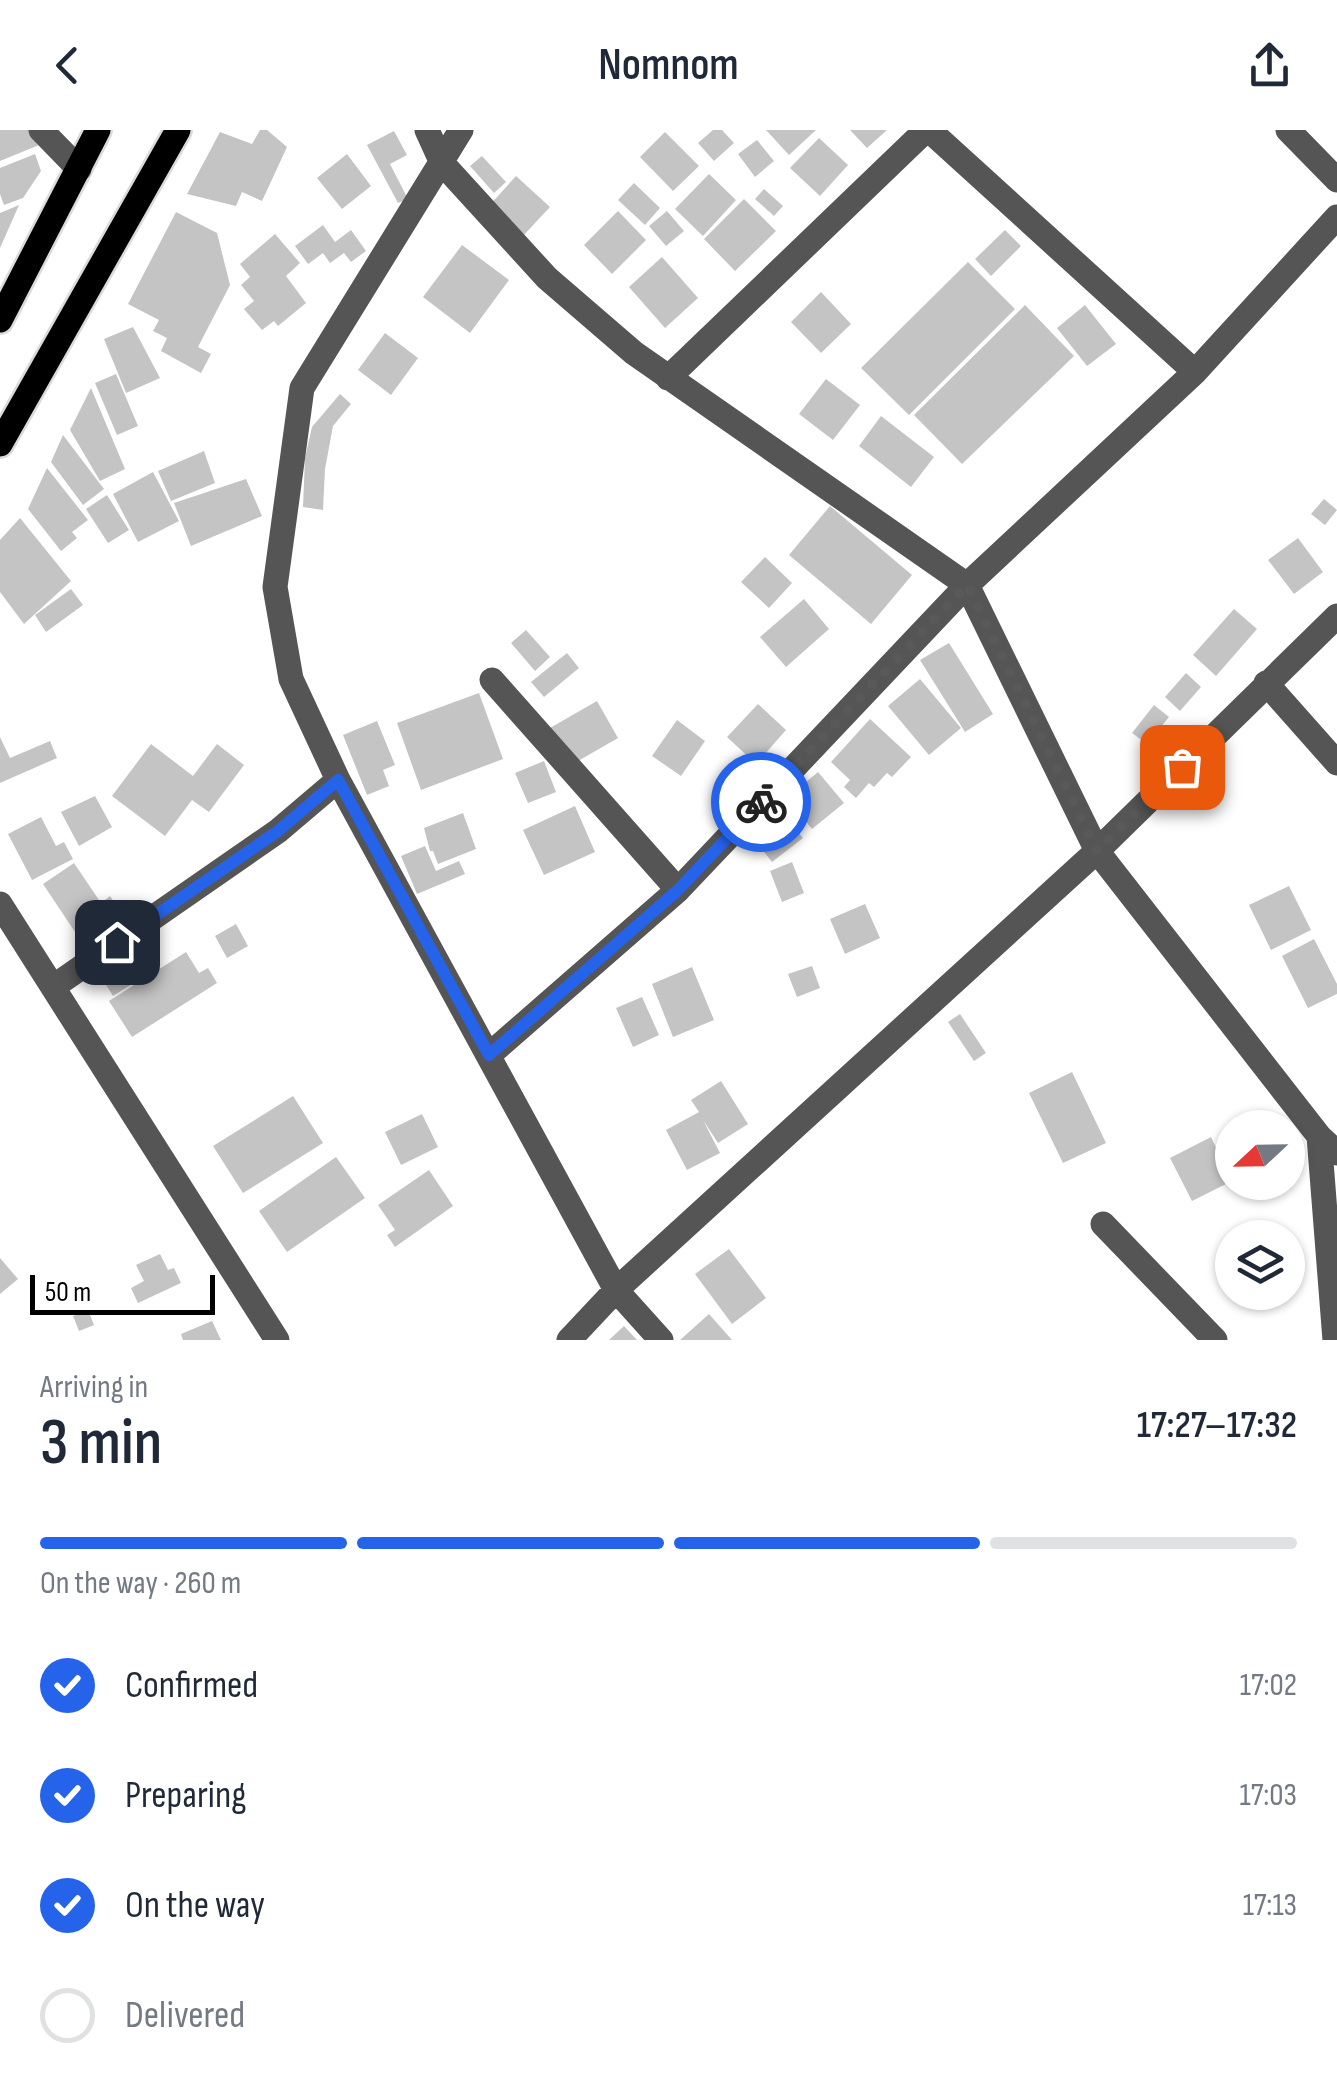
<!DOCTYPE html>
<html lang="en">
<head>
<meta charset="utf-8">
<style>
  body { margin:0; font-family:"Sofia Sans Condensed",sans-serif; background:#f2f2f3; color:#1f2937; height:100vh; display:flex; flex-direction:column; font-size:38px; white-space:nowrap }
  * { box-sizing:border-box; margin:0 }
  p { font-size:32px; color:#747a83 }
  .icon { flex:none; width:55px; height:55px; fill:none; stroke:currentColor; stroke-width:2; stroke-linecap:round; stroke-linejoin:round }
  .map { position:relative; height:1210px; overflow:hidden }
  .sheet { display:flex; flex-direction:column; background:#fff; flex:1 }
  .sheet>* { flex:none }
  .needle { width:65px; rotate:248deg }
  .controls { position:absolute; left:1215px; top:980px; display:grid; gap:20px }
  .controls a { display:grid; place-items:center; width:90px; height:90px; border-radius:50%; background:#fff; box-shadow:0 2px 8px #0004; font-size:50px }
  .scale { position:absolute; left:30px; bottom:25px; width:185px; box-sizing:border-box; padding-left:10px; border:5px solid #000; border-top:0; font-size:28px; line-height:35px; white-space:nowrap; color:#000; -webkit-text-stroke:8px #fff; paint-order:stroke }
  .pin { position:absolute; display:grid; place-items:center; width:85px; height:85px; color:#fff; margin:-42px; border-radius:20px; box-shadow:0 5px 15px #0006 }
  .courier { position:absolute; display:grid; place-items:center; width:100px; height:100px; margin:-50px; border:8px solid #2563eb; border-radius:50%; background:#fff; color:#222; box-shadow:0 2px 12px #0007 }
  .overview em { font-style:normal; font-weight:600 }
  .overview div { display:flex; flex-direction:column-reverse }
  .overview { display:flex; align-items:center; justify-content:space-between; height:170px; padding:0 40px }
  h1 { font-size:65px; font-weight:600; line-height:75px }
  .bar { display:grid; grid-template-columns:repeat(4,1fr); gap:15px 10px; align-content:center; height:120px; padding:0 40px }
  .bar i { height:12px; border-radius:8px; background:#e0e1e3 }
  .bar .selected { background:#2563eb }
  .bar p { grid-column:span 4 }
  ol { padding:0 40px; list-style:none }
  li { display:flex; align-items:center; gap:30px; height:110px }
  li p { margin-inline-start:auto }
  li .icon { padding:10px; border-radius:50%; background:#2563eb; color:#fff; stroke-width:4 }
  li:last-child { color:#747a83 }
  li i { width:55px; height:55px; border:5px solid #e0e1e3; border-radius:50% }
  header { display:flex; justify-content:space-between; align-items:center; height:130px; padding:0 40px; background:#fff; font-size:45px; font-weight:600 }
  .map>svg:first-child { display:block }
  .building { fill:#c4c4c4 }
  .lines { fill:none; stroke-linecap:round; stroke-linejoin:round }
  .major-casing { stroke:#dbdbdb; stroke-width:30 }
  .minor { stroke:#555; stroke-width:25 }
  .major { stroke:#000; stroke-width:25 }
  .done { stroke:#595959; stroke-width:10; stroke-dasharray:0 18 }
  .route { stroke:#2563eb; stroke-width:12 }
</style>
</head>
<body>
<header><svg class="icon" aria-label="back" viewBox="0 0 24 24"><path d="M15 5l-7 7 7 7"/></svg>Nomnom<svg class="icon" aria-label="share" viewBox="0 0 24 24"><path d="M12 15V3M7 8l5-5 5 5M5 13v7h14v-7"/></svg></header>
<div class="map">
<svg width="1337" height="1210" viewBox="0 0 1337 1210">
  <rect width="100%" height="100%" fill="#fff"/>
  <path class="building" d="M0 0H31L44 13 0 31Z
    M260 0H267L287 17 262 71 242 62 236 76 187 64 220 2 252 14Z
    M713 0H722L734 13 714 31 698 13Z
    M766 0H816L789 25Z
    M850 0H887L867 18Z
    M394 1 407 25 390 34 408 69 398 73 367 15Z
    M665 2 699 36 673 61 640 27Z
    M819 8 848 35 820 66 790 38Z
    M757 10 774 31 755 47 738 24Z
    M35 24 41 41 23 68 4 75 0 64V38Z
    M347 24 371 56 342 79 317 48Z
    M482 26 506 52 494 63 470 36Z
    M709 44 736 70 703 106 675 79Z
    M516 46 550 77 522 107 488 77Z
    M634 53 660 78 645 95 618 70Z
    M764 59 783 76 774 86 755 69Z
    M744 69 776 101 735 141 704 109Z
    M19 75 0 118V83Z
    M618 81 646 110 612 144 584 115Z
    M667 81 684 101 666 116 649 96Z
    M176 82 217 103 230 155 198 217 211 224 201 243 161 221 167 208 153 201 159 190 128 174Z
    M323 95 335 112 351 100 366 121 351 132 344 123 330 133 323 123 308 134 295 116Z
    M1005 100 1021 116 991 146 975 129Z
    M275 104 300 133 286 146 306 173 278 196 274 191 262 200 244 179 254 171 241 155 250 147 240 134Z
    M462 115 509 150 470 203 423 167Z
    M662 127 698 168 665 198 629 157Z
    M968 132 1015 179 909 285 861 238Z
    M821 162 851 194 821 223 791 192Z
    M1025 175 1074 226 962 334 914 285Z
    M1085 175 1116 214 1087 236 1057 198Z
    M133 197 160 248 126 263 104 209Z
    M385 203 418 228 391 265 358 240Z
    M116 244 138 296 117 305 95 253Z
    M826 249 860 275 833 310 799 284Z
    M91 258 125 339 100 351 70 300Z
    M340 264 351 274 333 296 325 339 323 380 303 377 305 328 312 297Z
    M881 286 934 327 911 357 859 316Z
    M63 305 104 359 83 375 51 332Z
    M204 321 215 353 171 371 158 341Z
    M47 338 88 390 72 402 77 408 61 421 28 379Z
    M153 342 179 391 138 412 113 364Z
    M246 349 262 386 191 416 174 373Z
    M107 365 129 400 108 413 86 379Z
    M1324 369 1337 380 1325 395 1311 384Z
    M830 376 912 445 871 494 789 425Z
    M20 388 71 451 24 494 0 462V410Z
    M1298 408 1323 442 1294 464 1268 430Z
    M765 427 792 453 769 478 741 452Z
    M71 459 83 475 46 502 35 485Z
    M804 469 829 499 786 537 760 507Z
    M1234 479 1257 499 1216 546 1193 525Z
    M526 500 550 527 535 541 511 513Z
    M949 513 993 584 965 602 920 530Z
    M567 523 579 538 544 567 531 552Z
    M1186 543 1201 557 1180 581 1165 567Z
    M920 549 961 598 929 625 888 576Z
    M479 563 503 629 421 660 397 593Z
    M597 571 618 608 571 635 550 598Z
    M758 574 786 600 756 634 727 607Z
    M1154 575 1169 587 1147 614 1132 603Z
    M870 589 911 627 892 647 887 643 874 657 869 653 856 668 844 657 850 650 831 632Z
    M677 590 705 611 681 646 652 626Z
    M377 591 395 635 383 640 389 656 367 665 343 605Z
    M0 607 10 628 50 611 57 628 0 653Z
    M151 614 193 646 217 614 244 635 209 682 192 670 165 706 112 666Z
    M544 631 556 662 528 673 515 643Z
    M818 642 844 673 812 699 787 668Z
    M95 666 112 697 79 716 61 682Z
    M575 676 595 722 544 745 523 700Z
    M463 683 476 719 438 734 433 721H430L424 698Z
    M783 683 803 708 772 732 753 708Z
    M41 687 56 716 64 712 73 729 32 750 8 704Z
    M425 716 436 741 459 731 465 744 417 764 401 726Z
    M792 732 804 763 782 772 770 741Z
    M74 733 101 773 110 766 132 799 91 826 43 754Z
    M1289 756 1311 800 1271 820 1249 775Z
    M865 774 880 808 845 824 830 789Z
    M236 794 248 816 227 828 215 806Z
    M140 806 159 837 113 866 94 835Z
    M1314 809 1337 854V864L1308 878 1282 826Z
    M186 822 199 843 208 838 217 853 132 907 109 871Z
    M812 836 820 858 797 867 788 844Z
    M692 837 714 890 673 907 652 854Z
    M642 867 659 905 633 917 616 878Z
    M960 884 986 923 974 931 948 892Z
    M1072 942 1106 1013 1063 1033 1029 963Z
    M721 951 748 994 718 1013 703 990 720 1023 687 1040 666 1000 699 982 691 970Z
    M293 966 323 1013 243 1063 213 1016Z
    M422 984 438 1017 401 1035 385 1002Z
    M1211 1007 1232 1051 1192 1071 1170 1028Z
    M336 1027 365 1068 287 1122 259 1081Z
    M429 1040 453 1076 395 1117 387 1105 395 1100 378 1075Z
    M729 1119 766 1168 732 1194 695 1144Z
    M160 1124 168 1140 174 1138 181 1153 138 1173 131 1158 144 1151 136 1135Z
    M0 1128 18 1149 0 1164Z
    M88 1180 94 1195 79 1201 73 1186Z
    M709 1184 732 1210H680Z
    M212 1191 221 1210H183L181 1204Z
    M624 1196 637 1210H609Z"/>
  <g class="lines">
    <defs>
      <path id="major" d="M0 190 98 0
        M0 314 178 0"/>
    </defs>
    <use href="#major" class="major-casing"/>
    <path class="minor" d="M41 0 79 39
      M427 0 442 33 547 148 634 223 967 455 1097 721 1319 1006 1337 1023
      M461 0 302 258 275 457 291 549 338 650 616 1160 661 1210
      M929 0 1195 242
      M1288 0 1337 50
      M668 248 926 0
      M492 550 678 760
      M1266 553 1337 633
      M0 774 277 1210
      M53 857 278 701 338 650
      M489 925 678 760 967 455 1195 242 1337 87
      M1319 1006 1335 1210
      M1103 1094 1215 1210
      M569 1210 616 1160 1097 721 1337 486"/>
    <use href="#major" class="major"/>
  </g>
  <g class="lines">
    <path class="done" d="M761 672 967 455 1097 721 1182 637"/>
    <path class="route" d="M117 812 278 701 338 650 489 925 678 760 761 672"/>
  </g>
</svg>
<div class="controls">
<a><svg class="needle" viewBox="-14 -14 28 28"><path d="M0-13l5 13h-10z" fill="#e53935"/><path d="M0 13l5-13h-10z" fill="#747a83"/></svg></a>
<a><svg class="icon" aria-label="layers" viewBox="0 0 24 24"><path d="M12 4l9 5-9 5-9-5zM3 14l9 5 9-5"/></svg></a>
</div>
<div class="scale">50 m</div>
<div class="pin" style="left:1182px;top:637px;background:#ea580c"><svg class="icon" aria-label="bag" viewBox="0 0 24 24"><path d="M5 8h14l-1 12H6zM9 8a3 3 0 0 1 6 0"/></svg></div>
<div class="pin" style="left:117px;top:812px;background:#1f2937"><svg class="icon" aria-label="home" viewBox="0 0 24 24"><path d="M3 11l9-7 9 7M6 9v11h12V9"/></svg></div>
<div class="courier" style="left:761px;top:672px"><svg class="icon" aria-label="bike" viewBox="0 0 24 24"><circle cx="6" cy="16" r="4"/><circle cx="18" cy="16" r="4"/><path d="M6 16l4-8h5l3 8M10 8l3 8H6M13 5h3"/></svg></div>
</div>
<section class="sheet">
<div class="overview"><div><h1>3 min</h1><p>Arriving in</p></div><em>17:27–17:32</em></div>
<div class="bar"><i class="selected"></i><i class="selected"></i><i class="selected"></i><i></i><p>On the way · 260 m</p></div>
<ol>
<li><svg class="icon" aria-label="check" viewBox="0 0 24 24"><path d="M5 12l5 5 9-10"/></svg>Confirmed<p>17:02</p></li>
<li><svg class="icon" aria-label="check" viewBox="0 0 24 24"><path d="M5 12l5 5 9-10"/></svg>Preparing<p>17:03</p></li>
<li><svg class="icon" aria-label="check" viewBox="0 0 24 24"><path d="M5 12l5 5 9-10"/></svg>On the way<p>17:13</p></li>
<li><i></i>Delivered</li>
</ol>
</section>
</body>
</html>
